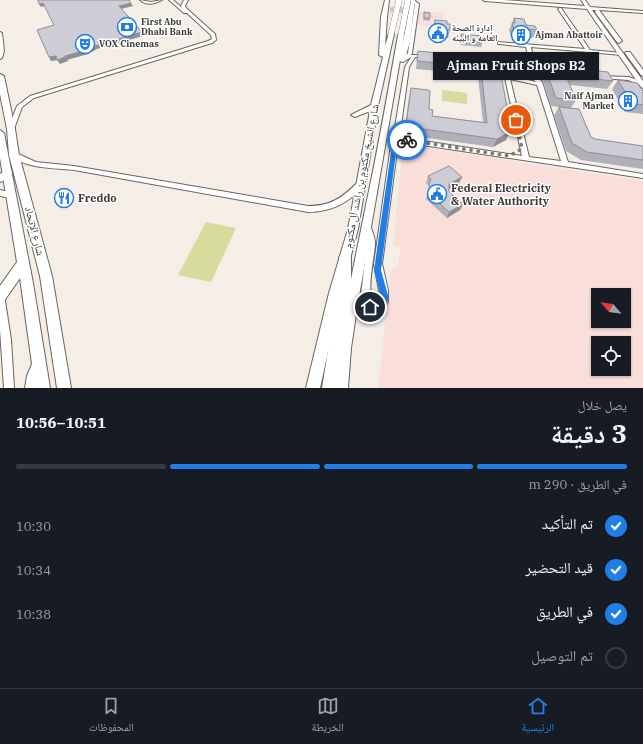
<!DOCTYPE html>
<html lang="ar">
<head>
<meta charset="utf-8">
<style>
  body { margin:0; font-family:"IBM Plex Serif","Noto Naskh Arabic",serif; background:#242831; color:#f1f3f6; direction:rtl; height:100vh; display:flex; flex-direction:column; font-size:15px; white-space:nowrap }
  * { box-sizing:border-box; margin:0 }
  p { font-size:13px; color:#9ea1a6 }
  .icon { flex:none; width:22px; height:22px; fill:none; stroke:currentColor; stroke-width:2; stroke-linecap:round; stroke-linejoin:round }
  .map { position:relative; height:388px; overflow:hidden; direction:ltr }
  .details { display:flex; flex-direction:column; background:#171b24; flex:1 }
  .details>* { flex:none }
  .needle { width:26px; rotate:298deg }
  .fabs { position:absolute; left:591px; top:288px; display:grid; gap:8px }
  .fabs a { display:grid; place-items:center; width:40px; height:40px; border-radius:0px; background:#171b24; box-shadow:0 1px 3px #0004; font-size:20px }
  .pin { position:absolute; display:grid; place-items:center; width:34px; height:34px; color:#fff; margin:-17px; border:2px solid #fff; border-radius:50%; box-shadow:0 1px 4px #0007 }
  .courier { position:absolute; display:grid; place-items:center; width:40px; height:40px; margin:-20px; border:3px solid #227ee7; border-radius:50%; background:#fff; color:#222; box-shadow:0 1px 5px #0007 }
  .bubble { position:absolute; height:28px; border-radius:0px; background:#171b24; box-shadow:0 1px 3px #0004; font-size:13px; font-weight:700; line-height:28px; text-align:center; direction:rtl }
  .overview em { font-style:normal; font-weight:700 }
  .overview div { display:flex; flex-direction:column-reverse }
  .overview { display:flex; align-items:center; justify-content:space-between; height:68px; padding:0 16px }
  h1 { font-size:26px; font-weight:700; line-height:30px }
  .bar { display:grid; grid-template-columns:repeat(4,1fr); gap:6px 4px; align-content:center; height:48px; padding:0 16px }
  .bar i { height:5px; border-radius:3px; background:#363941 }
  .bar .on { background:#227ee7 }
  .bar p { grid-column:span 4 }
  ol { padding:0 16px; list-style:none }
  li { display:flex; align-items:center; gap:12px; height:44px }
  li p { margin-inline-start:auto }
  li .icon { padding:4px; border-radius:50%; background:#227ee7; color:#fff; stroke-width:4 }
  li:last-child { color:#9ea1a6 }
  li i { width:22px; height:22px; border:2px solid #363941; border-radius:50% }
  .tab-bar { display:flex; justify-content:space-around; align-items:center; height:56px; border-top:1px solid #363941; background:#171b24; font-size:11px; color:#9ea1a6 }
  .tab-bar a { display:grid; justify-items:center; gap:2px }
  .tab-bar .on { color:#227ee7 }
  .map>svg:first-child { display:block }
  .commercial { fill:#f9dedd }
  .industrial { fill:#f9deda; fill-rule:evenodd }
  .green { fill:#d5dc9c }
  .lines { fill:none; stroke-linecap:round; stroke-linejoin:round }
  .major-tunnel { stroke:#d0cac4; stroke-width:5.5; stroke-dasharray:5.5 2.5; stroke-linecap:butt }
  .minor-casing { stroke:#6a655f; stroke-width:2 }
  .major-casing { stroke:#6a655f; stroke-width:2 }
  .highway-casing { stroke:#6a655f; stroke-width:2 }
  .minor { fill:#fff; fill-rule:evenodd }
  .major { fill:#fff; fill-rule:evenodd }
  .highway { fill:#fff; fill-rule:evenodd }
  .major-bridge-casing { stroke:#6a655f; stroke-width:6; stroke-linecap:butt }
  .major-bridge { stroke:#fff; stroke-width:5.5 }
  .wall { fill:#b1afb7 }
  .shaded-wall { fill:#908f95 }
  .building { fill:#ceccd5; stroke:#908f95 }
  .route { fill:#227ee7 }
  .done { stroke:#7e7a76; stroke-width:4; stroke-dasharray:0 7.2 }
  .labels { text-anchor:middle; stroke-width:3; stroke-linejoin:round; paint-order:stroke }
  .far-poi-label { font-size:9px; font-weight:bold; fill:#3e3c39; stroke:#fff; text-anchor:start }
  .street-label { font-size:11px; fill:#3e3c39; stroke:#fff }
  .poi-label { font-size:11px; font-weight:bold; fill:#3e3c39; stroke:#fff; text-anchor:start }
</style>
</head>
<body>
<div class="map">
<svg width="643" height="388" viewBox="0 0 643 388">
  <rect width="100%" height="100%" fill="#f4eee7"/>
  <path class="commercial" d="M421 11 443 13V27L419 25 416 22 417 13Z"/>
  <path class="industrial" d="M403 144 643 181V388H378L391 270 398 266 400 248 393 246ZM598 295H624V321H598ZM598 343H624V369H598Z"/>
  <path class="green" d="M442 90 467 93V104L442 101Z
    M206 222 236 228 211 282 178 275Z"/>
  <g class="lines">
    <path class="major-tunnel" d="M390 10 399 9 406 12"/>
    <defs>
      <path id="minor" d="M140 0 151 2 162 0C155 4 147 6 140 0Z
        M169 0H173L182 8 181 6 184 0H188L185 6 186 8 215 34 216 40 212 43 34 98 22 107 14 129 13 130H9L8 129 17 106 30 96 208 41 212 39 211 35 187 13H184Z
        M412 0H414L419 4 412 53 411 55H426L428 56 426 57H415L409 67 400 133 402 137 404 138 522 156 505 78 500 73 490 66 494 65 504 71 507 75 536 82 533 79 535 75 531 69 526 47 500 44H498V42L585 49 558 9 560 8H561L590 50 622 53 624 54 622 55 531 47 535 69 538 72 554 70 556 71 554 72 541 74 539 79 542 82 568 162 643 174V178L402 142 398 143 382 264 388 290V302L384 309 376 313 367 310 362 302 361 295 367 242 363 227 364 225 367 224 370 225C372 231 375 237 375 243 375 255 364 299 376 304L379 301 380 296 374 264 391 145 394 141 397 140 394 133 405 67 411 57 403 62 399 61 408 53 415 4 412 2ZM510 79 537 85 561 161 529 157Z
        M0 32 2 33 4 51 2 58 0 59Z
        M600 76 629 77 643 82V84L641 85 628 80 602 78 600 77Z
        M12 153H16L36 162 74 166 308 206C331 206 342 198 358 182H362L363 184C351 203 330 212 308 212L74 170C55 168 25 169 11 155Z
        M0 290 3 291 4 294 11 340 14 388H4L0 330Z"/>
      <path id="major" d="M385 0H389L387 17 385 46 389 33 394 34 378 106 358 229 341 293 320 388H306L329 293 348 229 370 111 355 117 351 115 371 105 383 57 379 55 381 17Z
        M411 0H415L410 41 405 59 402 61 400 60 357 308 351 348 348 388H334C340 326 354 266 366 205 378 149 388 92 398 35L401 33 404 35 401 52Z
        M483 0H504L585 6 581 0H585L590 7 643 11V13L599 10 622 41 619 43 617 42 595 12 596 10H592L643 81V88L641 87 587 9 485 1Z
        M626 52H630L643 70V76L641 75 625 53Z
        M8 169 11 170 12 172 3 181 0 182V174Z
        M0 190 14 193 16 195 14 197 11 198 0 196Z"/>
      <path id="highway" d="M0 74 4 76 15 129 19 155 52 276 71 388H57L40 276 9 155 7 129 0 94Z
        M0 130 4 133 33 283 50 388H25L27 376 32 364 20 278 4 301 0 303V286L17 262 0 158Z
        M345 253 349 254 351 258V282L336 388H322L339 282V258L341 254Z"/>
    </defs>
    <use href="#minor" class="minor-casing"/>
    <use href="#major" class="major-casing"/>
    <use href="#highway" class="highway-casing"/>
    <use href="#minor" class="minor"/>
    <use href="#major" class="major"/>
    <use href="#highway" class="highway"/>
    <defs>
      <path id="major-bridge" d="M391 34 399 0
        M401 35 408 0"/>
    </defs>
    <use href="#major-bridge" class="major-bridge-casing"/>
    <use href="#major-bridge" class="major-bridge"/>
  </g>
  <path class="wall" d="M424 12 430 18V21L423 20Z
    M514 18 537 30 533 38 527 37 525 41 516 40 515 37H511L509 30Z
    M435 20 447 24 450 30 448 38 433 36V27Z
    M461 34 483 41 481 47 460 45V40Z
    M418 51 477 57 510 122 509 125 506 140 493 147 406 135 404 133 409 97 411 88 429 109 432 116 483 122 478 77 469 74 416 69 417 59Z
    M546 70 613 81 607 89 570 85 576 100 571 108 591 137 595 139 643 146V169L581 160 566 151 554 115 559 107 551 106 542 78Z
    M618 80 643 91V114L625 112 612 89Z
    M428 176 459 183 449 189V192L463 204 460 210 447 218 426 199 429 186 426 183Z"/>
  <path class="shaded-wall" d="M43 3 45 6 41 7 39 4Z
    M131 3 133 6 121 9 119 6Z
    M142 32 143 36 97 49 88 54 67 60 65 56 95 46Z
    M56 56 58 60 51 61 49 57Z
    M65 57 68 61 60 64 57 60Z
    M510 132 506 140 493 147 497 139Z
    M462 177 459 183 446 190 449 184Z
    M463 204 460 210 447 218 449 212Z"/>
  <path class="building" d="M38 0H129L131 3 119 6 142 32 95 46 86 50 65 56V57L57 60 56 56 49 57 37 30 54 25 43 3 39 4Z
    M424 12 430 13V18H424Z
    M514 18 524 19 526 25 535 26 537 30 527 29 528 33H519L518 30 514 29 512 23H515Z
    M435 20 447 21V24H450V30L434 29Z
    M461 34 482 36 483 41 462 39Z
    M418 51 477 57 499 65 510 122H509L510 132 497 139 408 127 406 125 411 88 428 90 430 91 429 109 433 110 432 116 487 123 481 69 472 66 417 61Z
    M555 66 608 72 613 81 566 76 576 100 556 98 546 70Z
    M618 80 637 83 643 91V105L632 103Z
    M559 107 579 109 591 137 595 139 643 146V160L587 152 572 143Z
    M449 166 462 177 449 184V192L463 204 449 212 428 193 432 190 429 185 431 179 428 176Z"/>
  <path class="route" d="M400 138 410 140 407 142H401L397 145 381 270 389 299 382 311 373 313 367 310 366 307 370 303 377 304 381 298 374 270 392 145Z"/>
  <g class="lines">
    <path class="done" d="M407 140 509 156 522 149 516 120"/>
  </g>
  <defs>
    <symbol id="bank-ring" viewBox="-11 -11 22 22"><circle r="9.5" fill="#fff" stroke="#227ee7" stroke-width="1.5"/><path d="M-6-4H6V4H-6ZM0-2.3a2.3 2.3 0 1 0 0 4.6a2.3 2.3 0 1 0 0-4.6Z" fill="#227ee7"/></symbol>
    <symbol id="civic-ring" viewBox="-11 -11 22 22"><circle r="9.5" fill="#fff" stroke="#227ee7" stroke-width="1.5"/><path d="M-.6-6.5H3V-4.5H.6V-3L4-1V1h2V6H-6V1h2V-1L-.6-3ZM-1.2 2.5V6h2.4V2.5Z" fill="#227ee7"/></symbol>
    <symbol id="building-ring" viewBox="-11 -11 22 22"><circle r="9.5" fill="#fff" stroke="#227ee7" stroke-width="1.5"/><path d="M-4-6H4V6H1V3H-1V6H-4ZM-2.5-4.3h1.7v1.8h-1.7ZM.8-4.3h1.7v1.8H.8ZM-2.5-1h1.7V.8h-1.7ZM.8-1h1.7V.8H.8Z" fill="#227ee7"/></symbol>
    <symbol id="theatre-ring" viewBox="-11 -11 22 22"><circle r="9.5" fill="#fff" stroke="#227ee7" stroke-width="1.5"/><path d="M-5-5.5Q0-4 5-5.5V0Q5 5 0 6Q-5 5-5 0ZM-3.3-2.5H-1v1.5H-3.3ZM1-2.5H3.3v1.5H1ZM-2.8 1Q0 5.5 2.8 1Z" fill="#227ee7"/></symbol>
    <symbol id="restaurant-ring" viewBox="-11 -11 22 22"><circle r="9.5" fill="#fff" stroke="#227ee7" stroke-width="1.5"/><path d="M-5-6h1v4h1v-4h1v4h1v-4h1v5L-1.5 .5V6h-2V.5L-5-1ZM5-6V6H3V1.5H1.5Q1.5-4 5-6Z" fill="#227ee7"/></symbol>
  </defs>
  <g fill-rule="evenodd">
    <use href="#bank-ring" x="116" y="16" width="22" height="22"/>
    <use href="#civic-ring" x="427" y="22" width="22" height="22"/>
    <use href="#building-ring" x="510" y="24" width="22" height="22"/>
    <use href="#theatre-ring" x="74" y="33" width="22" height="22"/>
    <use href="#building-ring" x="617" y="90" width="22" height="22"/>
    <use href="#civic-ring" x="426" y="183" width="22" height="22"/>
    <use href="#restaurant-ring" x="53" y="187" width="22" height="22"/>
  </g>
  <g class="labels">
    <g class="far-poi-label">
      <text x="141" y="25">First Abu<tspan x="141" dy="10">Dhabi Bank</tspan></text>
      <text x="452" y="31">إدارة الصحة<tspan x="452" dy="10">العامه و البيئه</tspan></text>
      <text x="535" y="38">Ajman Abattoir</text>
      <text x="99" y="47">VOX Cinemas</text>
      <text x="614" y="99" text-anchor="end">Naif Ajman<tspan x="614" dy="10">Market</tspan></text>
    </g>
    <g class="street-label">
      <text transform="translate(361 176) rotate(-79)" y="4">شارع الشيخ مكتوم بن راشد آل مكتوم</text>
      <text transform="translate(35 231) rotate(76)" y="4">شارع الإتحاد</text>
    </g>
    <g class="poi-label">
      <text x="451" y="192">Federal Electricity<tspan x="451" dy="13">&amp; Water Authority</tspan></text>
      <text x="78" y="202">Freddo</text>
    </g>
  </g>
</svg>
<div class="fabs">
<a><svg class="needle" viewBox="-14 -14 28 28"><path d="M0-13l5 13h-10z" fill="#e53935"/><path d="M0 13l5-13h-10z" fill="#9ea1a6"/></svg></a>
<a><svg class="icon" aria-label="locate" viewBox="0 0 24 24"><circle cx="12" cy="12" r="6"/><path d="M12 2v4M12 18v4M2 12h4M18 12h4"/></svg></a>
</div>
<div class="pin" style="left:516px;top:120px;background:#ea580c"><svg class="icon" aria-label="bag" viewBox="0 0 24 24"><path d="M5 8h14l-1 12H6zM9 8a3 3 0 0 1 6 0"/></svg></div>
<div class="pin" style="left:370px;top:307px;background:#1f2937"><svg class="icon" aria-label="home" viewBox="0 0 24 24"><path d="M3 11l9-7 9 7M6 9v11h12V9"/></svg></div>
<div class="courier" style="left:407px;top:140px"><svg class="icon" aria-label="bike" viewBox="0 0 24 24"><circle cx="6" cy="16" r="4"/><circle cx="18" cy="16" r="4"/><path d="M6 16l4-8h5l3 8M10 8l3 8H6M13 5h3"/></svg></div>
<div class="bubble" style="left:433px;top:52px;width:166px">Ajman Fruit Shops B2</div>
</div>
<section class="details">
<div class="overview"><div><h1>3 دقيقة</h1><p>يصل خلال</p></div><em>10:51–10:56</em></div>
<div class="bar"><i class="on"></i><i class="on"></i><i class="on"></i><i></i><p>في الطريق · 290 m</p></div>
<ol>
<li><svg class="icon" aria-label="check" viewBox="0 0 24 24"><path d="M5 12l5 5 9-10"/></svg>تم التأكيد<p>10:30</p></li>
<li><svg class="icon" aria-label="check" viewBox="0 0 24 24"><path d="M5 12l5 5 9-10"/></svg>قيد التحضير<p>10:34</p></li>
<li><svg class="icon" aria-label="check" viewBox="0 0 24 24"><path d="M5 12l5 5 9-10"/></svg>في الطريق<p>10:38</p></li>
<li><i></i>تم التوصيل</li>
</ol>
</section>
<nav class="tab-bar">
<a class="on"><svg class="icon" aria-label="home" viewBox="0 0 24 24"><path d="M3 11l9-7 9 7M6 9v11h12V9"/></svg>الرئيسية</a>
<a><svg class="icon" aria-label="map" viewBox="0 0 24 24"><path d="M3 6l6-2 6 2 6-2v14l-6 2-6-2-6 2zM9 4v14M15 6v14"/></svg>الخريطة</a>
<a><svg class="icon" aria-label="saved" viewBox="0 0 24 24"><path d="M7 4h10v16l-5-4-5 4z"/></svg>المحفوظات</a>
</nav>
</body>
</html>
